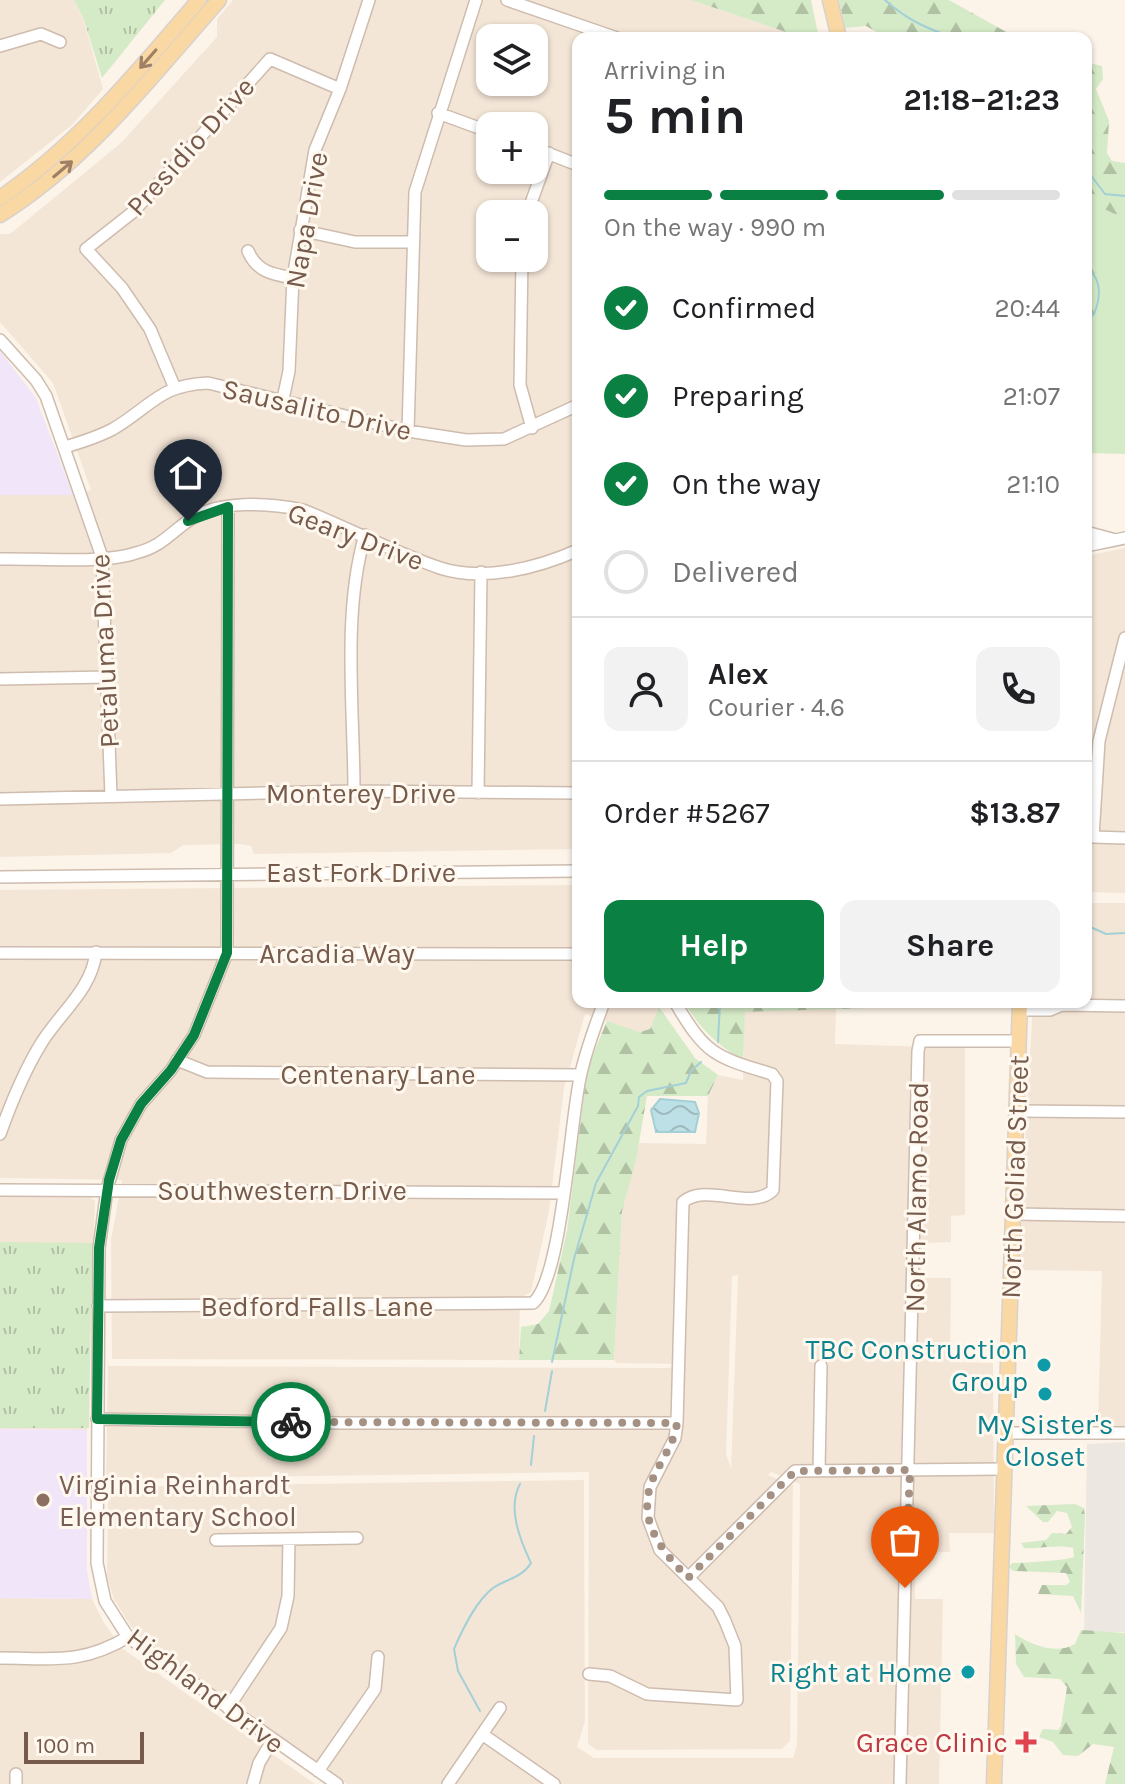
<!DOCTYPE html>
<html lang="en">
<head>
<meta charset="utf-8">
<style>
  body { margin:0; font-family:Karla,sans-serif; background:#f2f2f2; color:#202124; height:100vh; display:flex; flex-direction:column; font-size:30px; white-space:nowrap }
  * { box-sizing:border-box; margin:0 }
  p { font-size:26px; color:#757577 }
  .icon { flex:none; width:44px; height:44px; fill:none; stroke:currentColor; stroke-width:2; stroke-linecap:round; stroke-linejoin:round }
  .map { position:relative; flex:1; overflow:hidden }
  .side { position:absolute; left:572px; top:32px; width:520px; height:976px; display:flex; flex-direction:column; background:#fff; border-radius:16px; box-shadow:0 2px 6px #0004 }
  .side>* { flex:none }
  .controls { position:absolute; left:476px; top:24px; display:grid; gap:16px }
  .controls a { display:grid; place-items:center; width:72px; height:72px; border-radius:16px; background:#fff; box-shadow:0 2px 6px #0004; font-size:40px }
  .scale { position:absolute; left:24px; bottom:20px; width:120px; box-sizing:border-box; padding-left:8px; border:4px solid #765b4c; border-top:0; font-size:22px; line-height:28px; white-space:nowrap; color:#765b4c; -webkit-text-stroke:6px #fff8ef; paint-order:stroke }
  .pin { position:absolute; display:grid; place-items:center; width:68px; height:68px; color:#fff; margin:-82px -34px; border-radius:50% 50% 50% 0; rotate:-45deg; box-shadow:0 0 8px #0007 }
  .pin .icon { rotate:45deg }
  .courier { position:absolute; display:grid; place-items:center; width:80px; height:80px; margin:-40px; border:6px solid #0b8043; border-radius:50%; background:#fff; color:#222; box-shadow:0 2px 10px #0007 }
  .overview em { font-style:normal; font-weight:700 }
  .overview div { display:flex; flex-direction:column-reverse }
  .overview { display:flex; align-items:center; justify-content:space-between; height:136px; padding:0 32px }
  h1 { font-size:52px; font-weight:700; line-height:60px }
  .bar { display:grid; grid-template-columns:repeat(4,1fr); gap:12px 8px; align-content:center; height:96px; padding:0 32px }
  .bar i { height:10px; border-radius:6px; background:#e0e0e0 }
  .bar .current { background:#0b8043 }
  .bar p { grid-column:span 4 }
  .line { display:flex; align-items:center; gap:20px; padding:0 32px; border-top:2px solid #e0e0e0 }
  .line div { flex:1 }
  .round { display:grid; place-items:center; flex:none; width:84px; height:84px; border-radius:16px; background:#f2f2f2 }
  ol { padding:0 32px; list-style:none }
  li { display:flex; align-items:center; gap:24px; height:88px }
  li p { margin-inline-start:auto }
  li .icon { padding:8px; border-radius:50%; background:#0b8043; color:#fff; stroke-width:4 }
  li:last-child { color:#757577 }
  li i { width:44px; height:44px; border:4px solid #e0e0e0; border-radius:50% }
  .primary-button { display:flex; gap:16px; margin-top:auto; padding:16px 32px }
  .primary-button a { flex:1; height:92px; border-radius:16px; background:#0b8043; color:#fff; font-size:32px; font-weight:700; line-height:92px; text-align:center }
  .primary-button a+a { background:#f2f2f2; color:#202124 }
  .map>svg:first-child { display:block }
  .residential { fill:#f4e6d7; fill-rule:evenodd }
  .industrial { fill:#ede7e2 }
  .education { fill:#f1e5f9 }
  .grass { fill:#d5eac7 }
  .forest { fill:url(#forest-firs) }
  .park { fill:url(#park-tufts) }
  .water { fill:url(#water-waves); stroke:#a3d0d7; stroke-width:2 }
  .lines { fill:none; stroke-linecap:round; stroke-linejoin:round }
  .stream { stroke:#a3d0d7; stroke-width:2 }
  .minor-casing { stroke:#cebcae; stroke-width:14 }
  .major-casing { stroke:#d9d1cd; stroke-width:17 }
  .minor { stroke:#fff; stroke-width:11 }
  .major { stroke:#f9d8a3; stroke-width:14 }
  .oneway { stroke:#9d8066 }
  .done { stroke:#a59183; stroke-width:8; stroke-dasharray:0 14.4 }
  .route { stroke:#0b8043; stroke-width:10 }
  .culture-dot { fill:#0f9aa8; stroke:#fff8ef; stroke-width:3 }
  .education-dot { fill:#8d6e63; stroke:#fff8ef; stroke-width:3 }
  .health-dot { fill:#e0444e; stroke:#fff8ef; stroke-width:3 }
  .labels { text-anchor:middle; stroke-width:6; stroke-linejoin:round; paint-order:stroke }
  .street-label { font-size:28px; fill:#765b4c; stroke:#fff8ef }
  .culture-label { font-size:28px; fill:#0d838f; stroke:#fff8ef; text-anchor:end }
  .education-label { font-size:28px; fill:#785e54; stroke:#fff8ef; text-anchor:start }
  .health-label { font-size:28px; fill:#be3a42; stroke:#fff8ef; text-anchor:end }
</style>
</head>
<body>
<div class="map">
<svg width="1125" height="1784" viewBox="0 0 1125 1784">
  <defs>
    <pattern id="forest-firs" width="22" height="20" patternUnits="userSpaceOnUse" patternTransform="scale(2)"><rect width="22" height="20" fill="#d5eac7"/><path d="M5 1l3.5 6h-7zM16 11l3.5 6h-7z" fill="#b1c1a4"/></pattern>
    <pattern id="park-tufts" width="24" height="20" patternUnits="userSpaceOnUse" patternTransform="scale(2)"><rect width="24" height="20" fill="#d5eac7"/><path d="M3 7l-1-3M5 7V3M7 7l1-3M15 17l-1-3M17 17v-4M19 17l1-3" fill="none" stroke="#b1c1a4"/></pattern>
    <pattern id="water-waves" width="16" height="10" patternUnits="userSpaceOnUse" patternTransform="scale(2)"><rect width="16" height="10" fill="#bde0e6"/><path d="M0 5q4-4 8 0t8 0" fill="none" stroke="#9eb9bd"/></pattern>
  </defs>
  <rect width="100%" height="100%" fill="#fcf4e9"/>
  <path class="residential" d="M0 0H74L84 21 103 89 73 124 0 182Z
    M233 0H691L804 38H578V849L254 854 251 846 240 844 183 845 171 853 0 857V495H73L91 490 53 383 0 322V234H10L121 143 217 37V19ZM490 38H534V82H490ZM490 126H534V170H490ZM490 214H534V258H490Z
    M1125 548V893L1086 892V556Z
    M578 885V1002H655L659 1007 650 1029 640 1032 585 1014 564 1088 549 1211 531 1292 520 1298 519 1360 112 1359 111 1240 122 1180 0 1178V890Z
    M1086 903H1125V1427H1098L1102 1271 1018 1270 1033 1002H1086Z
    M836 1009 835 1044 965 1048V1215L951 1216V1242L922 1243 921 1278H951L950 1362 993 1363 994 1533H949L950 1552H915V1599H943L939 1784H347L143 1640 130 1625 114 1599 107 1577 108 1487 584 1480 585 1721 577 1747 594 1758H793L797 1745 800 1484 771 1472 768 1475 793 1485 790 1741 782 1749 597 1750 588 1744 589 1472 106 1479 108 1366 669 1368 681 1364 617 1363 614 1360 622 1211 639 1143 706 1144 708 1096 718 1075 743 1080 744 1012ZM738 1275V1276L731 1468 726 1454 732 1276Z
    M0 1195H87L95 1201 87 1430 0 1429Z
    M0 1598 92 1599 104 1623 123 1649 315 1784H0Z"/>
  <path class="industrial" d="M1125 1442V1632H1084L1087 1444Z"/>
  <path class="education" d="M0 351 36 398 73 495H0Z
    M0 1429 87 1430V1570L92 1599 0 1598Z"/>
  <path class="grass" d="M1086 186 1125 203V454L1086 453Z"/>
  <path class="forest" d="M691 0H811L819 38H804Z
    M839 0H949L1017 38 885 37 866 26 845 28Z
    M1086 62 1102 66 1103 79 1096 89 1109 121 1107 153 1112 161 1125 163V219L1086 200Z
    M1086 259 1100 271V302L1093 319H1086V295L1091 291 1093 275 1086 269Z
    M684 1002H1011V1003L745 1012 743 1060C716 1045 700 1028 684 1002Z
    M659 1007 695 1058 718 1075 708 1096H647L636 1160 622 1211 614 1360H519L521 1327 538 1324 549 1311 567 1231 587 1069 607 1021 640 1032 650 1029Z
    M1075 1504 1084 1508 1085 1517 1081 1613 1073 1596 1038 1594 1042 1585H1066L1070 1582 1066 1573 1013 1571 1009 1567 1012 1563C1023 1563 1069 1560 1074 1557L1073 1548C1058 1544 1040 1549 1024 1548L1021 1543 1046 1540 1052 1533 1066 1534 1072 1527 1067 1513 1057 1511 1048 1522H1043L1026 1506Z
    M1081 1630 1125 1633V1784H1105L1114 1747 1093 1744 1078 1756 1063 1755 1053 1742 1039 1737 1043 1729 1058 1730 1061 1726 1067 1687 1060 1679 1024 1677 1016 1664 1015 1634C1032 1645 1056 1655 1075 1644Z"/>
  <path class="park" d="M74 0H165L102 78 84 20Z
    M0 1242 92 1243 89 1428H0Z"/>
  <path class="water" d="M660 1099 695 1102 699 1113 695 1132H656L651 1110Z"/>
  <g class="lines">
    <path class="stream" d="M885 0C907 20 926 28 954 38
      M1086 131V139
      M1086 169 1105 194 1125 196
      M1086 267C1102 279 1101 297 1094 314L1091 317 1086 315
      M1086 925 1106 934 1125 933
      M718 1042 720 1002
      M552 1362 574 1259 596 1183 638 1106 639 1097 647 1091 686 1083 691 1071 701 1062
      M545 1411 552 1371
      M531 1465 534 1436
      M480 1711 458 1671 454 1649C462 1630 477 1600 493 1588 506 1579 522 1578 531 1563 520 1540 507 1508 520 1484"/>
    <defs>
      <path id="minor" d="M507 0 617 38
        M0 46 41 34 60 42
        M438 113 490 132
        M534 148 578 165
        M527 214 549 153
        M300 230 355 242H411
        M248 251C257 272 272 274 293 278
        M522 258 520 385 532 428
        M0 340 36 380 46 396 102 557 111 796
        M174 386 150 329 122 288 86 249 133 212 270 59 340 89
        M283 399 289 371 293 278 315 150 340 89 369 0
        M408 431 415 192 476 0
        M65 447C82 442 98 437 113 429 152 406 159 385 208 383L408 431 466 440 504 439 578 405
        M228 507 227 953 194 1035 171 1070 141 1104 121 1140 107 1189 99 1248 97 1563 105 1601 128 1637 337 1784
        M1086 532 1112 539
        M1086 546 1125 538
        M0 559C37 558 103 564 136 553 162 546 168 535 188 521 217 499 270 503 303 510 348 528 393 552 440 568 483 582 538 568 578 550
        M1125 638 1099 741 1093 837 1125 838
        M0 679 107 677
        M354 791C354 710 342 613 365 535
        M478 793 481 572
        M0 799 354 791 578 793
        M0 877 578 871
        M0 953 578 954
        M1020 1010H1050L1062 1005 1125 1006
        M177 1060 207 1072 580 1075
        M1017 1111 1125 1112
        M0 1134C11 1103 24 1071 42 1042 61 1012 92 989 96 952
        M0 1190 564 1193
        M1012 1214 1125 1216
        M98 1306 533 1303C562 1278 570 1123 580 1078 585 1052 595 1027 604 1002
        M97 1419 341 1423H677
        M1005 1433H1125
        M819 1471 821 1366
        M216 1540 357 1538
        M688 1578 795 1471 1004 1469
        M0 1658C53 1658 81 1665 128 1637
        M589 1674 610 1676 647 1694 737 1700 735 1646 725 1621 718 1607 660 1550 648 1518 650 1487 675 1438 677 1423 683 1202C707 1182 751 1212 773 1190L777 1081 772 1074C715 1057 706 1055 675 1002
        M228 1708 281 1628 288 1596 289 1539
        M482 1734 554 1784
        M318 1771 375 1689 378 1657
        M16 1774V1784
        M253 1784 259 1763 272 1741
        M448 1784 500 1708
        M900 1784 918 1051 920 1041H1019"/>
      <path id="major" d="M830 0 839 38
        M0 198C79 144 137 72 199 0
        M0 215C88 160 151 77 219 0
        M994 1784 1020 1002"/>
    </defs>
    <use href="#minor" class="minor-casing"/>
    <use href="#major" class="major-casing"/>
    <use href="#minor" class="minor"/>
    <use href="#major" class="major"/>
  </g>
  <defs><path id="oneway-shaft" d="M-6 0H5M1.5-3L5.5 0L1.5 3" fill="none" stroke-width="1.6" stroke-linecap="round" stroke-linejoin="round" transform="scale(2)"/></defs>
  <g class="oneway">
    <use href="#oneway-shaft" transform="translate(148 59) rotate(131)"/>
    <use href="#oneway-shaft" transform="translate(63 169) rotate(-40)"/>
  </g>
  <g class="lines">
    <path class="done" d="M291 1422 677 1423C674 1443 664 1456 655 1474 634 1517 659 1548 688 1578L795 1471 910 1470 905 1588"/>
    <path class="route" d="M188 521 228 507 227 953 194 1035 171 1070 141 1104 121 1140 109 1180 99 1248 97 1419 291 1422"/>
  </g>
  <g class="culture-dot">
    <circle cx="1044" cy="1365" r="8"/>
    <circle cx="1045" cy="1394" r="8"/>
    <circle cx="968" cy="1672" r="8"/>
  </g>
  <circle class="education-dot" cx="43" cy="1500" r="8"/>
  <path class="health-dot" d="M1022 1730h8v8h8v8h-8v8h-8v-8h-8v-8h8z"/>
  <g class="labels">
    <g class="street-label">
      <text transform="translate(190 146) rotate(-48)" y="10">Presidio Drive</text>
      <text transform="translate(306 220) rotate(-80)" y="10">Napa Drive</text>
      <text transform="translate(317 409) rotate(13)" y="10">Sausalito Drive</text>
      <text transform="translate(356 536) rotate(21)" y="10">Geary Drive</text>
      <text transform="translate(104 651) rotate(-93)" y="10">Petaluma Drive</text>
      <text x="361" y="803">Monterey Drive</text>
      <text x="361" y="882">East Fork Drive</text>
      <text x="337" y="963">Arcadia Way</text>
      <text x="378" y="1084">Centenary Lane</text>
      <text transform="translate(1014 1177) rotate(-88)" y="10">North Goliad Street</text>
      <text x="282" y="1200">Southwestern Drive</text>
      <text transform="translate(916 1197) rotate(-89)" y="10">North Alamo Road</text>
      <text x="317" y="1316">Bedford Falls Lane</text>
      <text transform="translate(206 1690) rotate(37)" y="10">Highland Drive</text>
    </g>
    <g class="culture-label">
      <text x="1028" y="1359">TBC Construction<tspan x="1028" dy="32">Group</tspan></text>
      <text x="1045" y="1434" text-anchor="middle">My Sister's<tspan x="1045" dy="32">Closet</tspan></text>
      <text x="952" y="1682">Right at Home</text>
    </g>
    <g class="education-label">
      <text x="59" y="1494">Virginia Reinhardt<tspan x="59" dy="32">Elementary School</tspan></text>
    </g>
    <g class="health-label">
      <text x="1008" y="1752">Grace Clinic</text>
    </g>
  </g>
</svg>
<div class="controls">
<a><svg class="icon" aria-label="layers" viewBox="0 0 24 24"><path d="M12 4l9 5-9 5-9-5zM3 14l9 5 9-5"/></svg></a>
<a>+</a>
<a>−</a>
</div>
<div class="scale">100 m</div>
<div class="pin" style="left:905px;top:1588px;background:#ea580c"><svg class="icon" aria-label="bag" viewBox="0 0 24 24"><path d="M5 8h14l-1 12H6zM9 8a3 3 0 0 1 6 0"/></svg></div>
<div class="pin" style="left:188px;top:521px;background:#1f2937"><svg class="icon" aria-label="home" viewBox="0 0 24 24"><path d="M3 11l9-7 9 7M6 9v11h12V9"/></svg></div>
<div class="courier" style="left:291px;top:1422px"><svg class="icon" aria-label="bike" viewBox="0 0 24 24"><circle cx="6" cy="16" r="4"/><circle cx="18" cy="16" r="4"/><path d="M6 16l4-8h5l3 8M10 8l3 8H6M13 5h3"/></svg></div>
<section class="side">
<div class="overview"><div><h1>5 min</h1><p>Arriving in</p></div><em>21:18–21:23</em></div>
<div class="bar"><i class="current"></i><i class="current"></i><i class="current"></i><i></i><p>On the way · 990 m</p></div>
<ol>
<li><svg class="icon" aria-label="check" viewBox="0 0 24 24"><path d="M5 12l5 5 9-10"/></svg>Confirmed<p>20:44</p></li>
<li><svg class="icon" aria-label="check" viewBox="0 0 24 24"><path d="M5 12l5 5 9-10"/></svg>Preparing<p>21:07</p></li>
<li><svg class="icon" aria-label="check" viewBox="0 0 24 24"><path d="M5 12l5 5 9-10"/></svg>On the way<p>21:10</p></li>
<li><i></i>Delivered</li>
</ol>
<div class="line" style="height:144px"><a class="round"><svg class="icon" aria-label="person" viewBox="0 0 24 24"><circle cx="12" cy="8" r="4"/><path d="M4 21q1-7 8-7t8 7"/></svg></a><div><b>Alex</b><p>Courier · 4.6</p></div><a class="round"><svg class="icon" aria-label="phone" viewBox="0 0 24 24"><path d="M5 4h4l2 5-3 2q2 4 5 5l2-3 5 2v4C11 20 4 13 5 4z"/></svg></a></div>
<div class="line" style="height:104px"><div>Order #5267</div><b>$13.87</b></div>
<div class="primary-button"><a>Help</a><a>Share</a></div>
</section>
</div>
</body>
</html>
